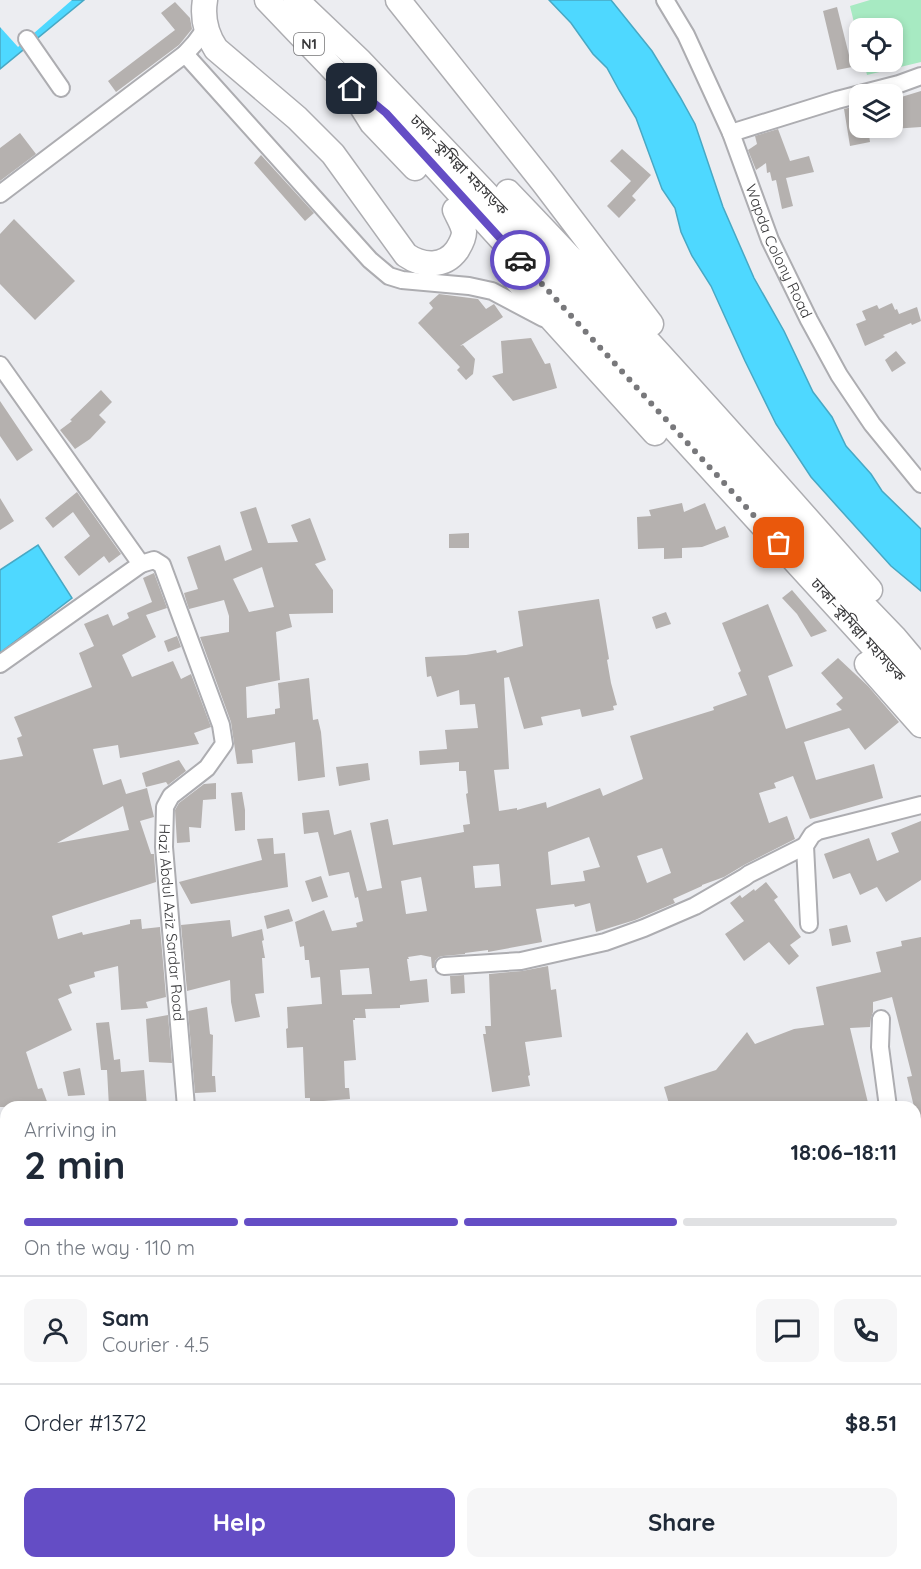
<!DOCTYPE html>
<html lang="en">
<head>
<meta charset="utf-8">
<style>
  body { margin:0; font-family:Quicksand,"Noto Sans Bengali",sans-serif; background:#f6f6f7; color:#1f2937; height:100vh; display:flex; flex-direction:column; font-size:22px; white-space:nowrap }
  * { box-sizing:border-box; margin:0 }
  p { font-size:20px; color:#747a83 }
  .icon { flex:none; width:33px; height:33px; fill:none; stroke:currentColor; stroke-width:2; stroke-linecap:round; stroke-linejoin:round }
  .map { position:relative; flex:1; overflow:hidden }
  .panel { position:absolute; left:0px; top:1101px; width:921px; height:468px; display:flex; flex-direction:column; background:#fff; border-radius:18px 18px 0 0; box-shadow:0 3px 9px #0003 }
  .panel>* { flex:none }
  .tools { position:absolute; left:849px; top:18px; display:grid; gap:12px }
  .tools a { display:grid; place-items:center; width:54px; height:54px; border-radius:12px; background:#fff; box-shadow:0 3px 9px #0003; font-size:30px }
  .pin { position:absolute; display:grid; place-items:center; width:51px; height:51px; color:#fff; margin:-26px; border-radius:12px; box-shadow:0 3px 9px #0006 }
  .courier { position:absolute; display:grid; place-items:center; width:60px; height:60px; margin:-30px; border:4px solid #644dc5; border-radius:50%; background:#fff; color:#222; box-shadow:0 2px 8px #0007 }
  .summary em { font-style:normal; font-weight:800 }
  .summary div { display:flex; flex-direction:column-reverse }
  .summary { display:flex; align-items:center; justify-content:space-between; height:102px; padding:0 24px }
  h1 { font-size:39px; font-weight:800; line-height:45px }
  .bar { display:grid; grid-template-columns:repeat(4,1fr); gap:9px 6px; align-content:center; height:72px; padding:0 24px }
  .bar i { height:8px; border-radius:4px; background:#e0e1e3 }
  .bar .active { background:#644dc5 }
  .bar p { grid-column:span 4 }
  .line { display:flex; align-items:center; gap:15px; padding:0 24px; border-top:2px solid #e0e1e3 }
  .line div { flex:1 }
  .round { display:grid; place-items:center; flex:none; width:63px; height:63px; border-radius:12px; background:#f6f6f7 }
  .cta { display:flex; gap:12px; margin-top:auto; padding:12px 24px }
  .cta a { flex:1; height:69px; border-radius:12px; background:#644dc5; color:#fff; font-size:24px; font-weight:800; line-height:69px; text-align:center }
  .cta a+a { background:#f6f6f7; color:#1f2937 }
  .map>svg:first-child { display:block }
  .green { fill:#a7eac2 }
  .water { fill:#4ed8ff; stroke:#48a8c4; stroke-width:1.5 }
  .pier { fill:#ecedf1 }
  .building { fill:#b5b1af; fill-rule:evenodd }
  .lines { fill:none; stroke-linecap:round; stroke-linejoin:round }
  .minor-casing { stroke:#adadb1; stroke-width:20 }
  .highway-casing { stroke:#adadb1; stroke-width:27 }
  .minor { stroke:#fff; stroke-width:16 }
  .highway { stroke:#fff; stroke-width:24 }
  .done { stroke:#78787b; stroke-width:6; stroke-dasharray:0 10.8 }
  .route { stroke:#644dc5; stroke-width:8 }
  .labels { text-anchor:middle; stroke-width:6; stroke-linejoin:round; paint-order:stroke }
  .shield { fill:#fff; stroke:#747476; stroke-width:1.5 }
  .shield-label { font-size:14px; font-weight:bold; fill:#39393b }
  .street-label { font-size:15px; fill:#39393b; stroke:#fff }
</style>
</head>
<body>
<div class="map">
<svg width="921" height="1569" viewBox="0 0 921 1569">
  <rect width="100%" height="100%" fill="#ecedf1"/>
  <path class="green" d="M870 0H921V62L867 75 864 62H892V28H860L859 43 850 6Z"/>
  <path class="water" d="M0 0H84L0 69Z
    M549 0H611L652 51 680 97 695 124 723 207 754 278 784 331 813 392 832 417 846 446 871 474 882 491 921 529V591L891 566 836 505 811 477 776 424 745 361 711 286 692 256 681 232 675 208 662 189 636 118 619 90 607 68 593 54 571 23Z
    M38 545 72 598 0 653V570Z
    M921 1492V1569H893V1563H915V1494Z
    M417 1563H580L581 1569H418Z"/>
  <path class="pier" d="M0 0H72L18 47 0 27Z"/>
  <path class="building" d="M175 2 190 18 192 29 179 45 116 92 108 81 175 30 161 13Z
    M837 7 852 67 837 70 823 11Z
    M921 91V127L892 129V109L901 107 898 98Z
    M860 105V128H868L870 142 850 146 844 109Z
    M778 129 790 161 809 156 814 172 786 178 793 206 782 209 776 180 772 181 770 172 767 173 766 163 756 170 748 150 757 144 755 136Z
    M20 133 36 154 0 181V148Z
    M622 149 651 175 632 196 636 200 619 218 607 206 631 181 610 161Z
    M261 155 314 213 305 221 254 163Z
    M14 219 75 281 35 320 0 284V234Z
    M439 294 478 299 486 309 494 304 503 317 460 346 463 345 475 359 473 374 466 380 457 370 460 367 418 323 433 308 429 303Z
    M892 303 895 310 897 309 899 314 917 307 921 321 912 325 911 323 883 335 885 337 865 346 856 324 866 320 862 311 877 305 879 309Z
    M531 338 545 364 550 363 557 388 513 401 492 376 503 373 501 341Z
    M896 351 906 363 892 372 885 360Z
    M101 390 112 402 99 415 106 422 90 439 75 449 60 430 72 421 70 420Z
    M0 401 33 450 17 461 0 436Z
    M77 492 121 554 109 563 104 556 79 576 64 557 90 536 73 512 53 528 45 518Z
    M0 498 14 521 0 530Z
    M682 503 684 512 705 503 716 530 725 526 729 537 702 547 682 548V558L664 559V548L638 549 637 517 651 516 649 510Z
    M256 507 268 543 298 542 291 525 310 518 326 560 315 564 333 590V613L289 614 292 627 276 632 280 680 246 687 247 718 275 714V709L280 708 278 683 309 678 313 720 318 719 321 732 325 777 298 781 295 742 252 750 253 763 237 764 231 722 200 637 229 632V616L224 600 189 609 186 600 184 593 198 589 187 557 220 545 225 561 252 550 240 512ZM262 567 274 607 249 612 233 579Z
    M469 533V548H449V534Z
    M154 573 167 608 146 615 156 637 122 655 132 677 173 661 181 679 191 674 211 727 194 733 199 744 120 758 118 745 93 749 103 785 121 779 126 794 147 788 154 817 140 821 151 854H154L156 882 52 916 58 939 82 932 83 935 130 924V920L141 919 142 929 160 927 166 997 146 1002 148 1008 121 1010 118 966 94 972 95 977 69 985 72 993 58 999 72 1030 26 1052 38 1089 42 1088 49 1107H0V760L23 756 17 738 22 736 14 717 92 687 79 653 94 646 84 624 108 614 113 626 129 618 127 613 152 602 143 578ZM123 806 129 830 57 843Z
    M792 590 827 631 811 637 797 614 782 598Z
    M599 599 609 659 607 660 611 683 617 705 613 706 614 710 582 717 580 709 541 717 543 725 524 729 509 677 504 678 509 769 494 770 499 811 517 808V810L546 802 547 808 600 788 603 796 643 779 630 736 714 710 713 707 747 695 738 673 741 671 722 623 768 604 793 666 768 676 786 729 842 710 836 704 843 698 821 673 838 658 868 686 899 722 865 750 849 728 804 742 816 780 874 764 883 798 810 819 793 776 774 783 776 788 759 793 769 823 787 816 795 839 744 865 724 877 702 885V886L673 899 675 903 635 920 596 932 590 903 575 907 574 904 536 909 542 942 488 952V950L465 953V954L443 956 439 957 435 961 434 968H432L431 957 421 955 408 957 409 959H407L410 981 427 979 429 1002 400 1005V1008L365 1009 366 1018H355V1020H353L356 1060 344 1061 345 1088H349L350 1099 310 1102V1098H305L303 1047 287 1048 286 1029 288 1028 287 1007 322 1004 320 977 311 978 309 960H305L304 946 300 947 295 922 324 910 332 931 357 927 356 923 363 921 358 897 355 898 349 872 329 876 318 832 304 834 302 813 329 810 334 835 351 830 367 891 382 888 370 823 388 819 393 845 464 832 463 825 470 824 466 794 468 793 466 771H459V762L420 765 419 751 447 749 445 730 478 728 475 704 460 705 459 690 437 697 431 676 427 677 425 657 466 655 496 650 497 653 523 646 518 611ZM589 837 600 867 583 871 585 881 551 885 548 852ZM662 848 671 873 647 883 637 856ZM499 864 501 886 475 888 473 866ZM421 877 427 911 406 914 401 881ZM369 968 372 994 342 995 340 970Z
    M666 612 671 624 656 629 652 617Z
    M177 636 181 647 168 652 164 641Z
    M179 760 186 771 168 785 166 782 146 787 142 773Z
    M368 763 370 780 339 786 336 767Z
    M216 783V799L203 800 201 828 189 827 190 842 177 843 175 810 179 803 204 784Z
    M242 792 245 810V830L235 831 231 793Z
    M921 821V880L886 902 877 887 860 895 850 873 833 879 824 854 869 838 877 861 899 852 891 833Z
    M273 838 274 854 285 853 288 887 191 904 179 882 262 860 257 839Z
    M321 876 328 897 312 902 305 881Z
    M766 882 778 897 774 900 801 937 790 945 799 956 789 965 769 942 744 961 725 934 744 921 730 903 740 895 742 898 754 889 755 891Z
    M289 909 293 921 267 929 264 916Z
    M230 920 232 937 262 929 264 940 262 941 265 958H262L264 993 255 994 260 1017 235 1022 231 1002 230 980 187 991 181 925Z
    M847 925 851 942 832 946 829 929Z
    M921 937V1119H916L915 1107H914L907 1077 912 1076 892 997 873 1002V1012L871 1018 870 1027 850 1028 869 1107H670L664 1087 716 1070 747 1032 755 1044 794 1029 824 1025 816 987 881 972 876 952 902 946 901 941Z
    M548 966 551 990 556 989 562 1037 525 1042 530 1075 528 1076 530 1086 492 1092 483 1034H486L485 1026H491L489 974 522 971Z
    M464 975 465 993 451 994 450 976Z
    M207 1007 210 1034 213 1035 212 1076H215L216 1092 195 1093 188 1011Z
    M168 1015 172 1063 149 1062 146 1019Z
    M109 1022 114 1060 120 1059 121 1072 144 1070 147 1107H109L107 1070H101L96 1023Z
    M80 1068 85 1095 68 1096 63 1072Z"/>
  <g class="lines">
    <defs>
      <g id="minor">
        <path id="s1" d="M665 0 686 35 731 133 770 240 809 320 839 375 872 424 921 484"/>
        <path d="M27 39 61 88"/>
        <path d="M185 54 370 260 389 276 402 280 469 286 492 291 543 318"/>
        <path d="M731 133 837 100 899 84 921 76"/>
        <path d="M0 194 185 54 195 43 206 28"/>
        <path d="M0 365 141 564 0 664"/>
        <path id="s2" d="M141 564 154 560 162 565 221 725 224 744 207 768 171 796 165 807 164 847 186 1107"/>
        <path d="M809 924 805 846 812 835 818 831 921 805"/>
        <path d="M444 966 521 961 605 942 644 928 695 906 745 877 749 874 805 846"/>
        <path d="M881 1019 880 1047 888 1107"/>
        <path d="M915 1189 921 1190"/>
        <path d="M195 1563 196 1569"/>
      </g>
      <path id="highway" d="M205 0C202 18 206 34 216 49L297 118 333 154 406 255C422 266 444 268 457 250 460 245 464 239 464 232 463 224 458 217 455 210
        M267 0 352 89C370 100 385 112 399 127L921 699
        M296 0 360 61 553 264 766 504 894 637 921 669
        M398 0 543 182 651 324
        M357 99 372 123 415 168
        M508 192C632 321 751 455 870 590
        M511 274 655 433
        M867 664 921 725"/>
    </defs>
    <use href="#minor" class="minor-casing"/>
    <use href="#highway" class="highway-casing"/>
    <use href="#minor" class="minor"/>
    <use href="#highway" class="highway"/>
  </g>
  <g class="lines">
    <path class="done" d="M520 260 779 543"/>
    <path class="route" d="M352 89 369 99 386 113 520 260"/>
  </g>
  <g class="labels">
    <rect class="shield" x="294" y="33" width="30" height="22" rx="4.5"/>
    <g class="shield-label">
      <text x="309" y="49">N1</text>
    </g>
    <g class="street-label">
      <text transform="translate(459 165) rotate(46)" y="5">ঢাকা–কুমিল্লা মহাসড়ক</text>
      <text dy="5" stroke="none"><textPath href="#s1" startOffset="276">Wapda Colony Road</textPath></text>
      <text transform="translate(858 630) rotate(48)" y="5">ঢাকা–কুমিল্লা মহাসড়ক</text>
      <text dy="5" stroke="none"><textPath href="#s2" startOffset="416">Hazi Abdul Aziz Sardar Road</textPath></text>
    </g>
  </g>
</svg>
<div class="tools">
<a><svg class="icon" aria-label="locate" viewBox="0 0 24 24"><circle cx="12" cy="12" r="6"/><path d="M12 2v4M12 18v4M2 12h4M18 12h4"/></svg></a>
<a><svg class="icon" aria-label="layers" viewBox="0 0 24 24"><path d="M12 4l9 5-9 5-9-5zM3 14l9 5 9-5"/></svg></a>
</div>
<div class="pin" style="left:779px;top:543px;background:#ea580c"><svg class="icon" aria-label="bag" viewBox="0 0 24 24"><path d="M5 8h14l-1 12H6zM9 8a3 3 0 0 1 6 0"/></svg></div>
<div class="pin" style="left:352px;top:89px;background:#1f2937"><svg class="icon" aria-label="home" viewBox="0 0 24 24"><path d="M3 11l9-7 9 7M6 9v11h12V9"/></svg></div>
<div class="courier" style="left:520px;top:260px"><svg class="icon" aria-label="car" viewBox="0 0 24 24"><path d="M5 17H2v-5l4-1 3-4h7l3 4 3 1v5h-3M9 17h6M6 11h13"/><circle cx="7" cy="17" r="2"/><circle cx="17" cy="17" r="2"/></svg></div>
<section class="panel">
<div class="summary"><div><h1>2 min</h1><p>Arriving in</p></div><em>18:06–18:11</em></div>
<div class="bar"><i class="active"></i><i class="active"></i><i class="active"></i><i></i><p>On the way · 110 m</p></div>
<div class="line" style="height:108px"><a class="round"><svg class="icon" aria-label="person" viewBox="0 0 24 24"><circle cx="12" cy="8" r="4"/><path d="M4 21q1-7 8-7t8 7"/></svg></a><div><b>Sam</b><p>Courier · 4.5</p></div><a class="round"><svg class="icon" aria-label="chat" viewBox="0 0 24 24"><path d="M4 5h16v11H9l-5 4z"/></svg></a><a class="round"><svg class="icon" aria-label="phone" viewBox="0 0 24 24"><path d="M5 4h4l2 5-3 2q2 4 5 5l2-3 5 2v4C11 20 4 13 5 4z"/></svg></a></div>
<div class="line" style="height:78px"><div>Order #1372</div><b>$8.51</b></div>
<div class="cta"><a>Help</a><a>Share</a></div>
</section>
</div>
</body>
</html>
